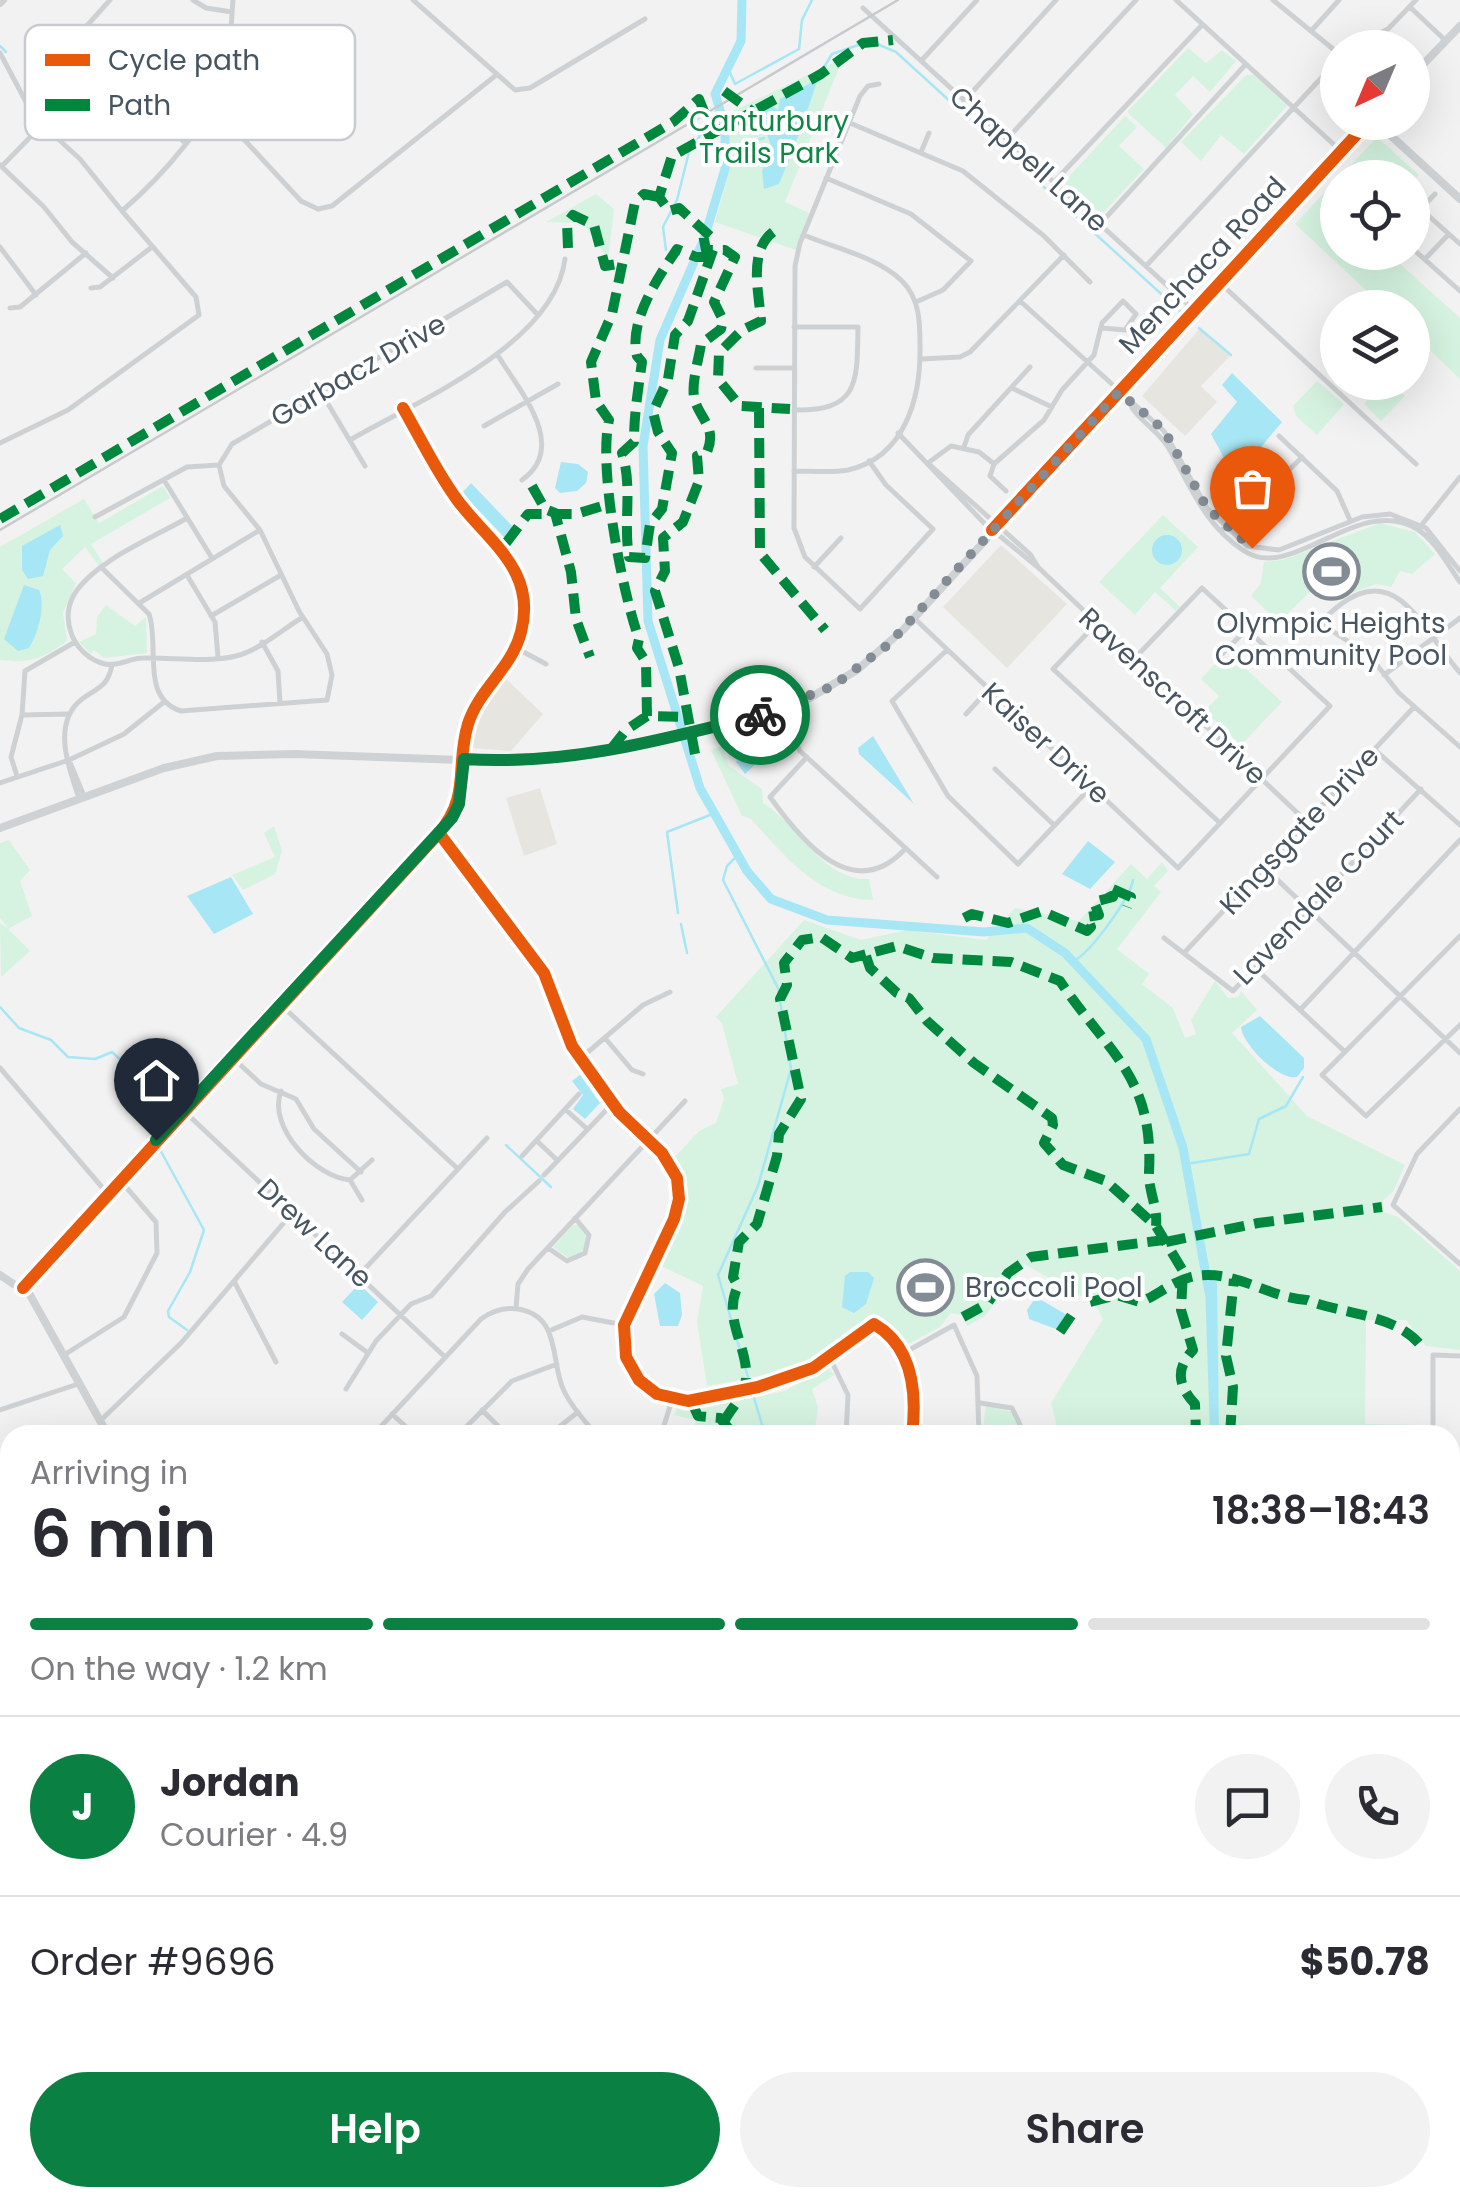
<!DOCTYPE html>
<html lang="en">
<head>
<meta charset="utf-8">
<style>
  body { margin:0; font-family:Poppins,sans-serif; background:#f2f2f3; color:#2b2b33; height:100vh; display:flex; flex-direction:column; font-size:38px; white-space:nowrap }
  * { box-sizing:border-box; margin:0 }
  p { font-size:32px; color:#7c7c81 }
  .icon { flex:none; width:55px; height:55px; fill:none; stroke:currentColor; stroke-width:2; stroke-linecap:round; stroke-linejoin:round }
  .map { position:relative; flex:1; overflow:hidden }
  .sheet { position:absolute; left:0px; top:1425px; width:1460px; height:782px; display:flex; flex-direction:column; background:#fff; border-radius:30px 30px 0 0; box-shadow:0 10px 40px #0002 }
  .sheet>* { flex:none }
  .needle { width:65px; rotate:224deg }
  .buttons { position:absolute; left:1320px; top:30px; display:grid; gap:20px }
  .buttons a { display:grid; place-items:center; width:110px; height:110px; border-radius:50%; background:#fff; box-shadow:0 10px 40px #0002; font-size:50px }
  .pin { position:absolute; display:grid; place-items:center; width:85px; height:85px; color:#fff; margin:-102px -42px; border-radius:50% 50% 50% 0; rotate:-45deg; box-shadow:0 0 10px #0007 }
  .pin .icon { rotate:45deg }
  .courier { position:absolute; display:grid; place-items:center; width:100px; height:100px; margin:-50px; border:8px solid #0b8043; border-radius:50%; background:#fff; color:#222; box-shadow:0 2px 12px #0007 }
  .head em { font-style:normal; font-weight:600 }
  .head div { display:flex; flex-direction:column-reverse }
  .head { display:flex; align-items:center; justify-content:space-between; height:170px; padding:0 30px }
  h1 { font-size:65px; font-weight:600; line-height:75px }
  .bar { display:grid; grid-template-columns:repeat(4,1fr); gap:15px 10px; align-content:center; height:120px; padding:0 30px }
  .bar i { height:12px; border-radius:8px; background:#e1e1e2 }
  .bar .selected { background:#0b8043 }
  .bar p { grid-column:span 4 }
  .line { display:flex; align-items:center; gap:25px; padding:0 30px; border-top:2px solid #e1e1e2 }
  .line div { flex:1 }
  .round { display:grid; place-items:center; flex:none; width:105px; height:105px; border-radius:52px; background:#f2f2f3 }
  .action { display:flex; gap:20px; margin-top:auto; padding:20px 30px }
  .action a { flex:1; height:115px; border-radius:60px; background:#0b8043; color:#fff; font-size:40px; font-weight:600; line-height:115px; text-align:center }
  .action a+a { background:#f2f2f3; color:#2b2b33 }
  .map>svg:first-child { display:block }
  .commercial { fill:#e7e5e0 }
  .education { fill:#e4e3e5 }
  .green { fill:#d5f3e0 }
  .water { fill:#a7e6f4 }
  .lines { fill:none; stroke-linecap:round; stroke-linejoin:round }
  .stream { stroke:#a7e6f4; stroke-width:2.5 }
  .river { stroke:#a7e6f4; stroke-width:9 }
  .street { stroke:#ced1d3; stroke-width:5 }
  .secondary { stroke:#ced2d5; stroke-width:8 }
  .primary { stroke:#c9cdd1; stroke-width:9 }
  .rail { stroke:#c8cacc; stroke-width:2.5 }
  .quiet { stroke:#00873e; stroke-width:10; stroke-dasharray:20 10; stroke-linecap:butt }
  .cycleway-casing { stroke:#fff; stroke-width:19 }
  .cycleway { stroke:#e8590c; stroke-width:12 }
  .done { stroke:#838c94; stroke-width:10; stroke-dasharray:0 18 }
  .route { stroke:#0b8043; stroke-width:12 }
  .labels { text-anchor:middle; stroke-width:8; stroke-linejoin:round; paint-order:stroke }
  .park-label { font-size:28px; fill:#0e8646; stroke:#fff }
  .street-label { font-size:28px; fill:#475561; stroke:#fff }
  .poi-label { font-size:28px; fill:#475561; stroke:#fff }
  .key { fill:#fff; stroke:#c8ccd0; stroke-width:2.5 }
  .key-label { font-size:28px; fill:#475561 }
</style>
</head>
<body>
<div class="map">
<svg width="1460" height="2206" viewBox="0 0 1460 2206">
  <rect width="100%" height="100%" fill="#f3f2f2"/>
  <path class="commercial" d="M1200 328 1230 356 1201 386 1217 402 1185 436 1142 396Z
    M1001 545 1067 604 1007 668 943 607Z
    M504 677 543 714 511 751 472 748 482 707Z
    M540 788 557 844 524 856 506 798Z"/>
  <path class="education" d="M0 1641 10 1653V1838L0 1844Z"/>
  <path class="green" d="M1188 48 1206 63 1222 50 1236 61 1210 92 1193 76 1175 95 1193 114 1166 148 1127 112Z
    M843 58 785 202 809 213 796 250 715 222 729 170V113Z
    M1246 75H1254L1287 106 1244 154 1221 135 1201 161 1181 142Z
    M1125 116 1137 127 1119 146 1144 169 1100 216 1064 182Z
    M1377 137 1419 175 1413 182 1412 178 1341 176Z
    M1324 193 1337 206 1338 252 1388 253 1460 318V379L1413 334 1412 308 1384 307 1295 224Z
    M596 194 614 209 608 259 583 223 546 222Z
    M1317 381 1344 404 1317 435 1296 416 1293 406Z
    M1359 383H1392L1405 396 1381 421 1364 404 1371 395Z
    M163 486 170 498 91 544 103 563 99 566 85 547 62 569 76 583 63 613 67 641C44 658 29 664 0 660V547L84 499 99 523Z
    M1163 515 1198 547 1160 588 1180 607 1176 611 1155 592 1135 615 1099 582Z
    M1380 523 1415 532 1435 554 1412 574 1400 571 1391 587 1376 584 1336 599 1319 583 1279 622 1251 596 1261 583 1264 562 1283 560Z
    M106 605 135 626 146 617 147 653 104 658 94 650 91 654 79 642 96 634 97 617Z
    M1234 658 1282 702 1241 745 1205 711 1219 696 1201 679 1216 663Z
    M722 746 729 766 762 789 763 803C798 824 822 881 869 879L873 900C818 899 784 855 751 819L742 816 711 750Z
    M274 826 282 851 275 874 243 890 232 875 275 857 264 833Z
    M9 840 30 870 20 881 32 916 8 929 30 951 1 977 0 923 8 928 0 918V843Z
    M1162 862 1168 871 1154 886 1161 892 1117 949 1149 974 1142 984 1173 1008 1185 1038 1196 1034 1191 1020 1215 981 1228 998 1238 997 1241 991 1257 1010 1232 1033 1307 1116 1405 1165 1393 1192 1383 1200 1384 1212 1398 1217 1460 1271V1350L1426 1346 1406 1320H1366L1365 1424 1427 1425 1428 1435H1059L1051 1403 1103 1319 1095 1304 1024 1264 985 1316 967 1326 962 1315 951 1313 940 1327 905 1346 870 1314C815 1367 780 1373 707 1386L697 1322 703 1286 657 1264C675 1228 696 1196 674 1158L699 1131 716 1123 724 1099 721 1089 738 1084 722 1023 716 1017 804 920 861 940 907 930 986 940 1015 908 1079 921 1131 864 1147 879Z
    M573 1225H579L587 1236 585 1250 570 1259 553 1247Z
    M827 1367 834 1375 812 1389 818 1407 814 1435H692L696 1420 674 1415 678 1405 683 1411 697 1410 785 1391Z
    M986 1405 1012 1412 1023 1435H982Z"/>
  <path class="water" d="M818 79 804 120 809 127 800 132 779 184 764 189 762 171 771 146 759 111 771 105 778 110 780 99Z
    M1232 373 1282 422 1251 459 1231 471 1211 434 1237 402 1222 385Z
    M561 462 578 464 588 472 586 483 577 491 560 493 555 488Z
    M471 483 516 530 507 540 462 493Z
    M60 525 63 536 50 550 43 576 28 579 22 570V546Z
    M1152 550a15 15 0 1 1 30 0a15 15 0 1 1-30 0Z
    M24 585 39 590C46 605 38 634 29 648L18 651 4 639Z
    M767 736 774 746 745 774 736 762 756 740Z
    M873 736 914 804 859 754 858 748Z
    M1088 841 1115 862 1090 889 1062 874Z
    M231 877 253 914 214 934 187 896Z
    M1260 1016 1304 1058V1068L1297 1077C1279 1081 1242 1044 1241 1027Z
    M580 1075 600 1103 585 1119 573 1109 583 1095 572 1081Z
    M850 1272H868L874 1278 866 1304 854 1313 842 1307 845 1276Z
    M1213 1280 1217 1282 1219 1435H1210L1205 1283Z
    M665 1283 680 1293 682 1315 678 1326H660L654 1294Z
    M359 1284 378 1302 362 1320 342 1302Z
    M1036 1297 1074 1319 1064 1332 1029 1319 1027 1310Z"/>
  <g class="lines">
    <path class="stream" d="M0 46 6 52
      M728 68 735 84 799 49 802 20 812 0
      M817 79 832 54 870 41 896 52 1181 312
      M725 150 764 138
      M666 250 663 227 677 200 689 152 719 107
      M1199 328 1231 355
      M738 855 727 866 723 880 778 988 791 1069 758 1186 718 1275 765 1435
      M678 913 667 832 715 813
      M681 924 687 953
      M1073 961C1089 955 1131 897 1133 880
      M0 1007 19 1028 51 1040 68 1057 95 1059 112 1052 128 1067 125 1084 142 1098 154 1137
      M506 1145 551 1187
      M158 1146 204 1230 190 1272 168 1311 169 1317 187 1330
      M1186 1164 1249 1154 1259 1119 1286 1106 1303 1077
      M0 1887 10 1883
      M674 2198 682 2206
      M454 2206V2198"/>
    <path class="river" d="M742 0 741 41 715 94 725 126V169L704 239 660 340 643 446 648 621 700 788 747 871 771 899 827 920 984 932 1027 928 1065 953 1146 1039 1183 1148 1209 1292
      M1450 1989 1460 1983"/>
    <path class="street" d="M110 0 83 30 84 45 185 143
      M193 0 206 8 232 12
      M413 0 515 90 530 88 645 19
      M1176 0 1341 151
      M1273 0 1338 53
      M1410 7 1446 41
      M863 8 1195 311
      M1312 30 1339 0
      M1351 48 1388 29 1416 0
      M0 53 34 117 80 159 122 211
      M921 61 977 0
      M964 101 1056 0
      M213 106 301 201 318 209 332 206 495 76
      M850 123 963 171 1044 236 1090 282
      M1006 140 1136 0
      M921 152 929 133
      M0 165 44 207 72 242 113 278
      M2 166 42 125
      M826 178 911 214 971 261 943 290 916 302
      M1054 182 1202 25
      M1421 209 1460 244
      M1412 218 1435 194
      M1100 224 1246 64
      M0 247 36 295
      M1412 248 1460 291
      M1425 259 1448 235
      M1146 266 1338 60
      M1220 283 1416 464
      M91 288 100 287 152 247
      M1020 301 1164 431 1207 508 1247 546 1279 550 1362 517 1390 514 1426 528 1460 571
      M10 308 20 307 86 253
      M794 327H858C857 381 860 411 795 410
      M497 354C518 389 570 446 522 480
      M921 359 960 357 970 352 1064 255
      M756 368H794
      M1014 389 1052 407
      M321 392 365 466
      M1129 402C1136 419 1158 430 1168 447 1191 486 1204 525 1244 551 1293 583 1358 493 1417 529 1435 540 1448 565 1460 582
      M403 408C421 439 437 474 459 502 494 546 544 576 518 642 500 688 465 703 464 759
      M484 426 558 384
      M898 433 984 523 1040 569 1307 822
      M1279 436 1337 491 1350 520
      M350 440C417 401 554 345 565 259
      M0 443 68 410 199 315 196 297 122 211C160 178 215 119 226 69 231 47 231 23 233 0
      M964 447 968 435 1030 367
      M869 461 886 485 933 529 860 609 805 557 794 528 795 266 800 243 860 96 868 86 879 84
      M928 463 951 446 979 452 993 463
      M219 465 232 444 507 282 538 315
      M930 465 1030 554 1038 567
      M794 471C812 471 831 473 848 470 906 457 921 396 920 346 920 323 920 299 902 281 878 257 834 248 804 235
      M164 480 212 558
      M1006 491 990 476 994 464 1044 420 1062 390 1094 355 1102 323 1123 301 1136 314 1125 330 1102 328
      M95 517 187 467 218 465
      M187 518C153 538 101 558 77 590 57 617 73 656 105 664 118 667 130 658 143 658 172 657 208 663 236 656 258 651 283 629 303 617
      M1420 527 1460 477
      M1223 529C1248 503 1277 484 1302 457
      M814 567 841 538
      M103 569 149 614C160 646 140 698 181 711L327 700 332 675 327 654 299 611 260 530 224 486 219 465
      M187 575 215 622 218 657
      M141 602 260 530
      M211 616 281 575
      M914 618 1178 868 1330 706 1202 588 1134 659
      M1097 623 1053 669 1220 823
      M262 642 278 671 280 703
      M516 648 546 664
      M947 650 892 701 948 796 1018 864 1092 786
      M1222 654 1246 630
      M1460 673C1416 621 1392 548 1320 623L1369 655 1399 693 1460 747
      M1384 675 1460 618
      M780 710 800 751 937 877
      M966 714 989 689
      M22 715 68 714
      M1375 750 1460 825
      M807 757 770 797C803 843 854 905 906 848
      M69 760 84 796
      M995 769 1054 825
      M17 776 11 757 22 715 25 671 75 642
      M0 783 69 760 124 734 164 702
      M79 798C69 769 51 723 82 699 97 688 108 687 112 665
      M439 833 544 973 572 1046 619 1112 662 1153 677 1178 679 1199 674 1219 624 1325 626 1357 639 1380 657 1394 688 1401 758 1387 813 1368 874 1324C914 1347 917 1394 912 1435
      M1264 867 1460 1053
      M1460 936 1322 1075 1366 1116 1460 1025
      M1164 938 1233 991 1421 789
      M1184 953 1414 707
      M1255 968 1344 1051
      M281 1005 458 1169
      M1300 1010 1460 840
      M605 1038 632 1070 643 1074
      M233 1058 261 1084 296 1099 314 1129 361 1172
      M581 1058 643 1005 670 992
      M0 1068 107 1193
      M281 1091C267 1127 315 1177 350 1180L372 1160
      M1460 1109 1417 1154 1393 1205 1460 1264
      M566 1110 586 1128
      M184 1111 445 1357
      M537 1141 557 1160
      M522 1156 579 1094
      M544 1175 613 1103
      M350 1180 362 1200
      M548 1248 567 1261 585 1253 589 1235 575 1218
      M360 1274 487 1138
      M235 1283 276 1362
      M516 1308 518 1284 528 1269 685 1101
      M549 1331 582 1317 624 1325
      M342 1334 368 1353
      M902 1354 954 1325 977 1376 979 1435
      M64 1355 124 1317 157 1253 156 1222 120 1180
      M830 1358 848 1395 846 1435
      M346 1389 376 1341 411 1304 431 1296 505 1212 539 1181
      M980 1403 1012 1408 1025 1435
      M0 1410 78 1384
      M482 1410 507 1435
      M392 1414 415 1435
      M100 1421 181 1343 293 1212
      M373 1435 481 1319C492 1311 504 1307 518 1309 562 1316 550 1363 564 1391 572 1407 585 1422 597 1435
      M458 1435 512 1381 557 1364
      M549 1435 578 1412
      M661 1435 672 1400
      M1433 1435V1355L1460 1356
      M1450 1485 1460 1498
      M0 1509 10 1504
      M1450 1518 1460 1508
      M0 1566 10 1577
      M1450 1618 1460 1607
      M0 1620 10 1612
      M1450 1756 1460 1761
      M1450 1844 1460 1848
      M0 1850 10 1845
      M1456 1871 1460 1863
      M1450 1947 1460 1942
      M1450 2117 1460 2107
      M1450 2137 1460 2152
      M594 2198 603 2206
      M778 2198V2206
      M885 2198 895 2206
      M955 2198 963 2206
      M1301 2198 1310 2206
      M513 2206 517 2198
      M1000 2206 1008 2198
      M1115 2206 1123 2198
      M1228 2206 1233 2198
      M1350 2206 1359 2198"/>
    <path class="secondary" d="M0 3 3 0
      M1412 76 1460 26
      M1376 122 1460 199
      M0 828 164 768 217 756 294 754 517 762 611 749 759 716 808 699 857 670 904 629 1368 122
      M0 1275 30 1295 108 1435
      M23 1288 451 818 459 804 464 759
      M0 2170 10 2165
      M0 2179 10 2174"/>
    <path class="primary" d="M0 1620 10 1632
      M0 1632 10 1644
      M215 2198 217 2206
      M224 2198 227 2206"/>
    <path class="rail" d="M0 530 898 0"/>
    <path class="quiet" d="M724 91 753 112
      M659 197 644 194 635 202 612 314 591 362 596 401 609 420C598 468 622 591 639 639L637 648 646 662 647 716 687 717
      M773 232C748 251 759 292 761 321L742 330 719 353 718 379 740 406 790 409
      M710 236 679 208 669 211 659 197 672 156 821 74 863 43 893 40
      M568 248 567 223 573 215 594 225 605 266 623 263
      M710 257H696L677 249C659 276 628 321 637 356L642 362C638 391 634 414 634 442L622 453C633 487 623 522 629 557L645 558 650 524 662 509 672 453 658 432 653 412 668 379 675 335 688 321 713 250
      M759 408 760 553 825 630
      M532 486 545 509 555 513 571 572 576 619 590 657
      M0 519 673 122 699 99 712 132
      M506 543 528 514H576L609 504
      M611 749 626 730 647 716
      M695 754 679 668 655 591 665 571 663 538 683 522 699 481 697 456 707 452C717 428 701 420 695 401 690 386 699 359 701 344L721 329 723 320 714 302 735 257 725 250H706L702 229
      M964 918 972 914 1008 923 1042 911 1087 931 1091 927 1087 917 1099 915 1094 902 1113 897 1108 887 1131 897 1127 907
      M866 956 870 968 897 993 909 998 927 1021 974 1063 1052 1118 1053 1125 1044 1143 1063 1165 1106 1181 1156 1226 1183 1271 1181 1310 1193 1350C1175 1369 1178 1386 1195 1404L1196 1435
      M1166 1242 1258 1223 1382 1207
      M1090 1302 1117 1295 1140 1302C1157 1296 1171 1282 1191 1277 1233 1267 1267 1298 1307 1300 1344 1315 1401 1314 1424 1350
      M963 1317 987 1304 1008 1273 1031 1257 1164 1240
      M1060 1332 1073 1313
      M693 1405 698 1416 720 1418 734 1435
      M724 1422C728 1412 741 1399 744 1390 755 1353 720 1322 738 1286L733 1277 739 1242 757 1224 777 1156 779 1134 801 1099 780 999 787 985 784 963 802 940 821 937 852 958 897 946 933 958 1011 962 1060 981C1107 1052 1154 1076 1149 1172 1148 1190 1158 1207 1156 1226
      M1230 1435 1233 1387 1226 1356 1234 1279"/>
    <defs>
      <path id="cycleway" d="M992 530 1368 122
        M439 833 544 973 572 1046 619 1112 662 1153 677 1178 679 1199 674 1219 624 1325 626 1357 639 1380 657 1394 688 1401 758 1387 813 1368 874 1324C914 1347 917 1394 912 1435
        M23 1288 439 833C471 795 455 767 468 724 479 689 512 668 521 632 537 571 490 543 458 501 437 473 421 439 403 408"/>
    </defs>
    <use href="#cycleway" class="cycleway-casing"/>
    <use href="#cycleway" class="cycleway"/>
  </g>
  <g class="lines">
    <path class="done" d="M760 715 833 686 889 644 1119 392 1164 430 1207 508 1252 548"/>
    <path class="route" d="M156 1140 452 818 459 804 464 759C565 766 663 740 760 715"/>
  </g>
  <defs>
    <symbol id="stadium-ring" viewBox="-11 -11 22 22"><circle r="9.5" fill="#fff" stroke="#838c94" stroke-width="1.5"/><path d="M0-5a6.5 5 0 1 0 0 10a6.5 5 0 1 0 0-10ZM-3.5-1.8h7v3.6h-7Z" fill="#838c94"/></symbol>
  </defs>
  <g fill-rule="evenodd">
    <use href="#stadium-ring" x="1300" y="540" width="63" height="63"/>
    <use href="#stadium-ring" x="894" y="1256" width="63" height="63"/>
  </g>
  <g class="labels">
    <g class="park-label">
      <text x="769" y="131">Canturbury<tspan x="769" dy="32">Trails Park</tspan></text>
    </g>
    <g class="street-label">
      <text transform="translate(1029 159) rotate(42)" y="10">Chappell Lane</text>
      <text transform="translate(1202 265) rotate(-47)" y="10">Menchaca Road</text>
      <text transform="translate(358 370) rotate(-30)" y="10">Garbacz Drive</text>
      <text transform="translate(1173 696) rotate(43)" y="10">Ravenscroft Drive</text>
      <text transform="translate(1046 743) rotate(43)" y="10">Kaiser Drive</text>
      <text transform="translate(1299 830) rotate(-47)" y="10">Kingsgate Drive</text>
      <text transform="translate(1318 897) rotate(-46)" y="10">Lavendale Court</text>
      <text transform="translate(315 1233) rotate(43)" y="10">Drew Lane</text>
    </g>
    <g class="poi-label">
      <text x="1331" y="633">Olympic Heights<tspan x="1331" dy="32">Community Pool</tspan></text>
      <text x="965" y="1297" text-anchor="start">Broccoli Pool</text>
    </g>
  </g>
  <rect x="25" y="25" width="330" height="115" rx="15" class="key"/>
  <rect x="45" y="54" width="45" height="12" fill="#e8590c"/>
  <rect x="45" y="99" width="45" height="12" fill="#00873e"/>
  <g class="key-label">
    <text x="108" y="70">Cycle path</text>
    <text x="108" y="115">Path</text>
  </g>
</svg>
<div class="buttons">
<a><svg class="needle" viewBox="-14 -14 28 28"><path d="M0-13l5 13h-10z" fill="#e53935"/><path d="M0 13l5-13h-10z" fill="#7c7c81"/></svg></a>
<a><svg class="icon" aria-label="locate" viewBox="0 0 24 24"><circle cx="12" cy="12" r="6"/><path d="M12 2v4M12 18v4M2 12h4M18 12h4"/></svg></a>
<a><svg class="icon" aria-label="layers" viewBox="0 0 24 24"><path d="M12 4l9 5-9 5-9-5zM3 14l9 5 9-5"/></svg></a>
</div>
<div class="pin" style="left:1252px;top:548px;background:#ea580c"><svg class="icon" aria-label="bag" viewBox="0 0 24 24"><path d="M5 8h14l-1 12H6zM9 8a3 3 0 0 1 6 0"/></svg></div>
<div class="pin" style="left:156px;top:1140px;background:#1f2937"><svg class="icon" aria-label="home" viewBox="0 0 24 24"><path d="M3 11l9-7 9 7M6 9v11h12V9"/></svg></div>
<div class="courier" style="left:760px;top:715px"><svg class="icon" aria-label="bike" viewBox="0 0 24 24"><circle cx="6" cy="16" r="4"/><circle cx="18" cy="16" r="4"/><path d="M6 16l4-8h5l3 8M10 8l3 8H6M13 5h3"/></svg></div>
<section class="sheet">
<div class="head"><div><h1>6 min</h1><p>Arriving in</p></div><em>18:38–18:43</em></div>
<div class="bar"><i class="selected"></i><i class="selected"></i><i class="selected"></i><i></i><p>On the way · 1.2 km</p></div>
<div class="line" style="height:180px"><b class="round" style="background:#0b8043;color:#fff">J</b><div><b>Jordan</b><p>Courier · 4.9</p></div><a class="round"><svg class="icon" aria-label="chat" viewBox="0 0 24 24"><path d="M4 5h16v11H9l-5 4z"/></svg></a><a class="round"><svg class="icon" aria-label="phone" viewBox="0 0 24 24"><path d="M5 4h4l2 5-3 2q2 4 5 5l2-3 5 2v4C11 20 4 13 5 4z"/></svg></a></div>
<div class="line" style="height:130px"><div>Order #9696</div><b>$50.78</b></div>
<div class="action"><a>Help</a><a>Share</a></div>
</section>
</div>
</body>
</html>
